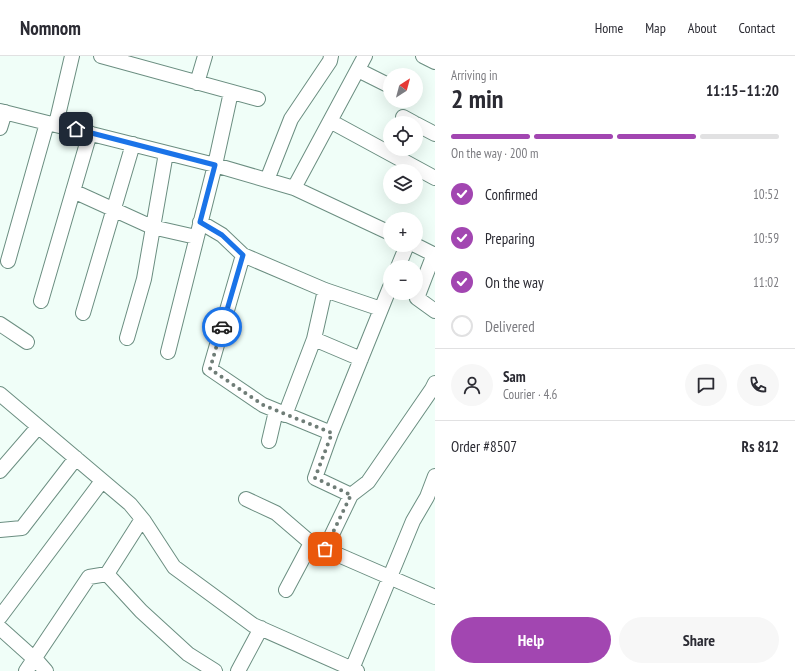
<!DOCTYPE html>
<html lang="en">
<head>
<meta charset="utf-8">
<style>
  body { margin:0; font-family:"PT Sans Narrow",sans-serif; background:#f7f7f7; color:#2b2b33; height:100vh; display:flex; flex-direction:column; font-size:15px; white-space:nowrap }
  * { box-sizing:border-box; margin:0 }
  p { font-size:13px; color:#7c7c81 }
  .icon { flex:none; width:22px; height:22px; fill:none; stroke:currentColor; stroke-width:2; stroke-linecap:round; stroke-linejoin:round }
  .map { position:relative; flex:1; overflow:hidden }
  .panel { display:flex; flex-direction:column; background:#fff; width:360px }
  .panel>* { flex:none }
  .needle { width:26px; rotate:36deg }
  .fabs { position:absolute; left:383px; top:12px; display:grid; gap:8px }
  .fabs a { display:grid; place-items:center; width:40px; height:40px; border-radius:50%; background:#fff; box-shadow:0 4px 16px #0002; font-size:20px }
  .pin { position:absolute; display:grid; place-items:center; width:34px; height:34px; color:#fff; margin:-17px; border-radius:8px; box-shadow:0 2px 6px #0006 }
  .courier { position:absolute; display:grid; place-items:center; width:40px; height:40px; margin:-20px; border:3px solid #1a73e8; border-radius:50%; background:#fff; color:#222; box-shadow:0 1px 5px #0007 }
  .summary em { font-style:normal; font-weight:800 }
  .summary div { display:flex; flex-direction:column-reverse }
  .summary { display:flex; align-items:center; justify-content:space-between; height:68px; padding:0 16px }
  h1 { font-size:26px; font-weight:800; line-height:30px }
  .bar { display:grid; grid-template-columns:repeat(4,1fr); gap:6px 4px; align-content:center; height:48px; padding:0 16px }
  .bar i { height:5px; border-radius:3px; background:#e1e1e2 }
  .bar .selected { background:#a246b1 }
  .bar p { grid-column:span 4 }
  .line { display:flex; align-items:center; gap:10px; padding:0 16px; border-top:1px solid #e1e1e2 }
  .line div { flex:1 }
  .round { display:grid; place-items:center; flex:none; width:42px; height:42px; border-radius:21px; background:#f7f7f7 }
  ol { padding:0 16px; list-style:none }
  li { display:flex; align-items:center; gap:12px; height:44px }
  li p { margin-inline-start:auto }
  li .icon { padding:4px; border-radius:50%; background:#a246b1; color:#fff; stroke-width:4 }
  li:last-child { color:#7c7c81 }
  li i { width:22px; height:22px; border:2px solid #e1e1e2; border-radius:50% }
  .action { display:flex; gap:8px; margin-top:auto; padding:8px 16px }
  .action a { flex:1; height:46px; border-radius:24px; background:#a246b1; color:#fff; font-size:16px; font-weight:800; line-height:46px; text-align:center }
  .action a+a { background:#f7f7f7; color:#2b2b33 }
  header { display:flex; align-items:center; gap:24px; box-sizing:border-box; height:56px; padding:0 20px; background:#fff; border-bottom:1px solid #e1e1e2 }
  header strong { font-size:19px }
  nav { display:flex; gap:22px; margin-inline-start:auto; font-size:14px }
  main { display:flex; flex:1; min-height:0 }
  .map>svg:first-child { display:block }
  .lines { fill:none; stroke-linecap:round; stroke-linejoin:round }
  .minor-casing { stroke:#6b8e81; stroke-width:16 }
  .minor { stroke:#fff; stroke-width:14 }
  .done { stroke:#6f7d77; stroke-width:4; stroke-dasharray:0 7.2 }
  .route { stroke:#1a73e8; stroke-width:5 }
</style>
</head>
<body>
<header>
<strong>Nomnom</strong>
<nav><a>Home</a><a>Map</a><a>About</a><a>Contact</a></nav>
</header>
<main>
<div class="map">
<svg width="435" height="615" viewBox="0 0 435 615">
  <rect width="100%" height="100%" fill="#f0fef8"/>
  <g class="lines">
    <defs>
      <path id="minor" d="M101 0 258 43
        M423 0 435 6
        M358 14 390 30
        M197 27 205 0
        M0 55 215 109 294 132 390 177
        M403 61 414 67
        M330 65 435 122
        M56 68 72 0
        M416 68 435 78
        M0 72 5 56
        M267 124 291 63 330 5 331 0
        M294 132 365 0
        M73 135 152 171 196 181
        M200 166 222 179 243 199 210 313 263 349 331 377 390 231
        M415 189 435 199
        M434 198 417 242 435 255
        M243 199 325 234 381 253
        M8 205 47 67
        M398 211 407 189
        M41 245 90 77
        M83 257 133 88
        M0 268 27 286
        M127 282 144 223 166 97
        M314 283 325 234
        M168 296 215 109 231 36
        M0 338 130 448 144 465 174 511 253 569 357 615
        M285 359 314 283 361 303
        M331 377 315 422 351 439 368 426 432 333 435 327
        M269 385 276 355
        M0 415 38 371
        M246 443 276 457 311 487 435 541
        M142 463 107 518 141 555 188 598 215 615
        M0 474 22 472 76 402
        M325 493 351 439
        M286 534 311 487
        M0 561 102 425
        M0 572 39 607 46 615
        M352 613 413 465 427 441 435 420
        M26 615 89 521 107 518
        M238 615 261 572"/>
    </defs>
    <use href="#minor" class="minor-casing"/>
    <use href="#minor" class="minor"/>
  </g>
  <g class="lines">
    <path class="done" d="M222 271 210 313 263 349 332 377 315 422 351 439 325 493"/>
    <path class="route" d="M76 73 215 109 200 166 222 179 243 199 222 271"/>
  </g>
</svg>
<div class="fabs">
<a><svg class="needle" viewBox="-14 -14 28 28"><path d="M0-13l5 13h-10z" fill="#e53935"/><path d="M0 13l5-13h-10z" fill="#7c7c81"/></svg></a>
<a><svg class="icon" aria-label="locate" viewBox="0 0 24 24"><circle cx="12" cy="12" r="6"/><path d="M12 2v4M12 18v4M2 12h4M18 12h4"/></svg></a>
<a><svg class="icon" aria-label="layers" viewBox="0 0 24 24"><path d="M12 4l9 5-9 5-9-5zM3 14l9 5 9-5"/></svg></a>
<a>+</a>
<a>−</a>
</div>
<div class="pin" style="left:325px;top:493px;background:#ea580c"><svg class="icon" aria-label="bag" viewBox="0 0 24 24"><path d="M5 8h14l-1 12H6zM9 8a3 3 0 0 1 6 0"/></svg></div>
<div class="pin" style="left:76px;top:73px;background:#1f2937"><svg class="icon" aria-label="home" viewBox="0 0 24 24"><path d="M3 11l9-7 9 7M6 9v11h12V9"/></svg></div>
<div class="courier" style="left:222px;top:271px"><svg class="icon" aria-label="car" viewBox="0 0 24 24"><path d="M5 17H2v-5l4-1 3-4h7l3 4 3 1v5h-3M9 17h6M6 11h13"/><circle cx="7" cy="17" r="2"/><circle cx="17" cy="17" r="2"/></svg></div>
</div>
<section class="panel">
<div class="summary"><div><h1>2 min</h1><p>Arriving in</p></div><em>11:15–11:20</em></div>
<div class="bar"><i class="selected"></i><i class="selected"></i><i class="selected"></i><i></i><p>On the way · 200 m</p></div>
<ol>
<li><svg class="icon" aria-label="check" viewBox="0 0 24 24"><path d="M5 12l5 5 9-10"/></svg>Confirmed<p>10:52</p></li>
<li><svg class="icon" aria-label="check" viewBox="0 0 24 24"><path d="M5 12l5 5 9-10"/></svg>Preparing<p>10:59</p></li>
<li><svg class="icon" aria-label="check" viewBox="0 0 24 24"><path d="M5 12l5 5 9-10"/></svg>On the way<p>11:02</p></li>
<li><i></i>Delivered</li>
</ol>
<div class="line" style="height:72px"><a class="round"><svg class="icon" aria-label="person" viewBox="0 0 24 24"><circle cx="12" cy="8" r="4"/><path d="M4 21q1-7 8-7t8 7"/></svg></a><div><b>Sam</b><p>Courier · 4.6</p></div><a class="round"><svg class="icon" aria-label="chat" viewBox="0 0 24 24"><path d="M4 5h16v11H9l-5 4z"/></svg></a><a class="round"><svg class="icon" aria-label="phone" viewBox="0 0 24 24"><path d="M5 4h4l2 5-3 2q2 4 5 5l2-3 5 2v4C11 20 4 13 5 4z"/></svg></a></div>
<div class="line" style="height:52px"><div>Order #8507</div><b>Rs 812</b></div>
<div class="action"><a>Help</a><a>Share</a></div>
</section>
</main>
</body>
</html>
